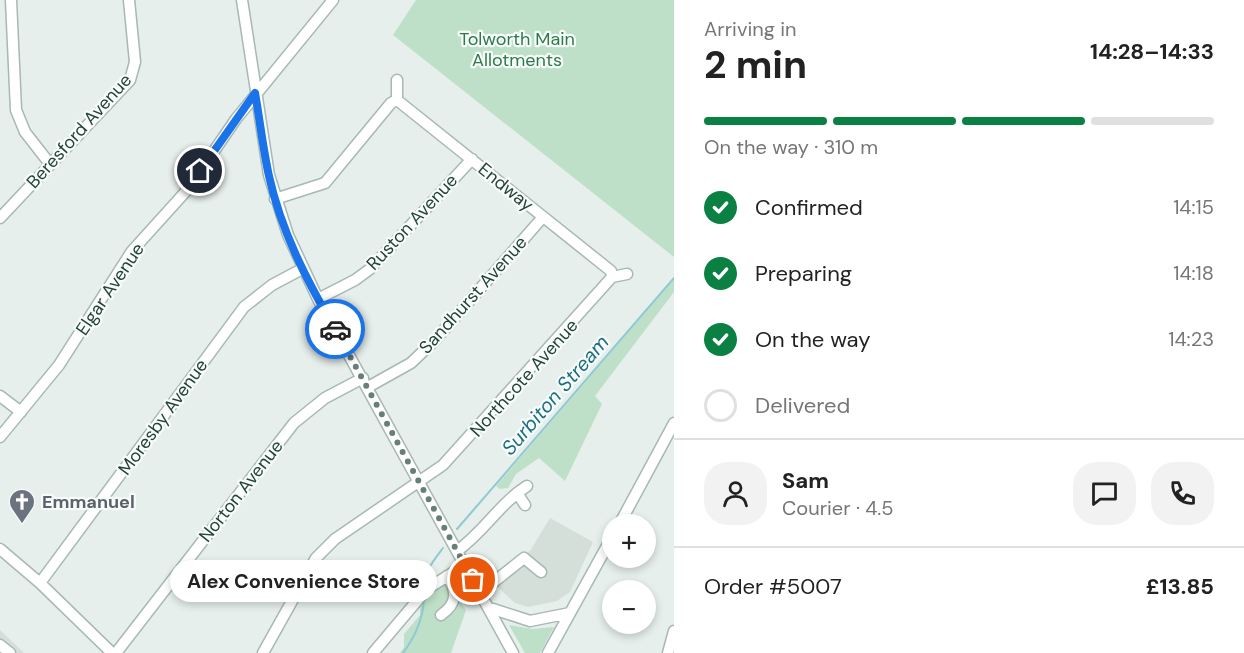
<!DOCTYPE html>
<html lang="en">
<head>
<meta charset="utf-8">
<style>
  body { margin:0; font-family:"DM Sans",sans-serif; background:#f2f2f2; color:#222; height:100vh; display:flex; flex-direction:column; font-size:22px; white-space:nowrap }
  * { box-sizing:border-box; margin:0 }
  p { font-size:20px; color:#767676 }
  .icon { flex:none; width:33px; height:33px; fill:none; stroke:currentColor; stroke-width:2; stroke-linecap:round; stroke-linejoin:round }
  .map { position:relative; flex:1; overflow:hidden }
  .side { display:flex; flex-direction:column; background:#fff; width:570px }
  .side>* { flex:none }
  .fabs { position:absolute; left:602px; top:514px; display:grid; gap:12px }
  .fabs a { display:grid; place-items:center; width:54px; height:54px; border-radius:50%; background:#fff; box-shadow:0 3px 9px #0003; font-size:30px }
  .pin { position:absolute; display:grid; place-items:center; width:51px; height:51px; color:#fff; margin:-26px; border:3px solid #fff; border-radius:50%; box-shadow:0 2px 6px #0007 }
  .courier { position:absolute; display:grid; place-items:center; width:60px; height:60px; margin:-30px; border:4px solid #1a73e8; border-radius:50%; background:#fff; color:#222; box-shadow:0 2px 8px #0007 }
  .bubble { position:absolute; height:42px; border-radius:21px; background:#fff; box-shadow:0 3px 9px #0003; font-size:20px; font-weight:700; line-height:42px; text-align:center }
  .head em { font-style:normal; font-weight:700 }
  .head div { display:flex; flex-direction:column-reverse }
  .head { display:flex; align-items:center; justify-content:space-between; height:102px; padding:0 30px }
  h1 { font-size:39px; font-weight:700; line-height:45px }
  .bar { display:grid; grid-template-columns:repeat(4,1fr); gap:9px 6px; align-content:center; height:72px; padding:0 30px }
  .bar i { height:8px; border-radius:4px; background:#e0e0e0 }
  .bar .selected { background:#0b8043 }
  .bar p { grid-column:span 4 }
  .line { display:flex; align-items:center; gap:15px; padding:0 30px; border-top:2px solid #e0e0e0 }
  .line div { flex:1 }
  .round { display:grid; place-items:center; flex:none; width:63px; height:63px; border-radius:24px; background:#f2f2f2 }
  ol { padding:0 30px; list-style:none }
  li { display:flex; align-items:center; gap:18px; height:66px }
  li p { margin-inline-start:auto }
  li .icon { padding:6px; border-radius:50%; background:#0b8043; color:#fff; stroke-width:4 }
  li:last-child { color:#767676 }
  li i { width:33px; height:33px; border:3px solid #e0e0e0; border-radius:50% }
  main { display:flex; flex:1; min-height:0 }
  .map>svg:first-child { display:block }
  .built { fill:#d4dfda }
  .green { fill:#bfe0c8 }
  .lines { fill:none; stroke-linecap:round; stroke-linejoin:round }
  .stream { stroke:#8ec9d4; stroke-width:2 }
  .minor-casing { stroke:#a8b8b2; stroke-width:13 }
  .minor { stroke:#fff; stroke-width:10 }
  .done { stroke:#687f78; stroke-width:6; stroke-dasharray:0 10.8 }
  .route { stroke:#1a73e8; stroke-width:8 }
  .labels { text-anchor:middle; stroke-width:4.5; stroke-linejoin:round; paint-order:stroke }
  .park-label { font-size:18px; fill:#2d7a4b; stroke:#f7fbf9 }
  .street-label { font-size:18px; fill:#24423a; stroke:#f7fbf9 }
  .worship-label { font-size:18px; font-weight:bold; fill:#5b616d; stroke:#f7fbf9; text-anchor:start }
  .water-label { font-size:20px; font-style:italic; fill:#1c6f80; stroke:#f7fbf9 }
</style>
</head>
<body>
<main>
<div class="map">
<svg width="674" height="653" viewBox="0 0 674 653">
  <rect width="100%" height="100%" fill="#e6efeb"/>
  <path class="built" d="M550 518 593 542 570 592 557 601 528 607 515 603 490 580 517 555 530 551Z
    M0 630 24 653H0Z"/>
  <path class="green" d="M416 0H674V257L393 35Z
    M674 279V292L595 396 602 404 565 481 539 458 516 474 508 488 500 489 496 486Z
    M443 580 466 610 451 653H400L404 647V634L420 615V599Z
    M509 625 533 629 554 627 540 653H525Z"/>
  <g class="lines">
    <path class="stream" d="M457 529 674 278
      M425 587C424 571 434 560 443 548
      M403 653C415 637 423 618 424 599"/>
    <defs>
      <path id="minor" d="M11 0 16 110 25 132 50 164
        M242 0 269 175 288 235 318 299 513 653
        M397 80V100
        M397 100 611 271 612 277
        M275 199 325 183 391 103 397 100
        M0 218 130 80 135 62 129 0
        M318 299 355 280 370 269 472 159
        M368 387 411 363 436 339 543 217
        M0 396 21 412
        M0 437 59 365 132 251 188 189 236 119 333 0
        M517 493 525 505
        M619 525 674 423
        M0 549 40 583 112 653
        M457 551C485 531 498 505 527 486
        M40 583 244 307 272 285 302 269
        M480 593 524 558 541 572
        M490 611 493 609 530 621 570 613
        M441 615C458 603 457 591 447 576
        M0 645 10 653
        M116 653 294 423 325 398 363 378
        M263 653 316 558 335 539 443 465 612 277 627 274
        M373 653 427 589 465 565
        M548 653 612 537
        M668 653 674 631"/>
    </defs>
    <use href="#minor" class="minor-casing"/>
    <use href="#minor" class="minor"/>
  </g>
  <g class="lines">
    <path class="done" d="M335 329 473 580"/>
    <path class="route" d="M200 171 255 93C260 121 263 149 269 176 281 231 307 281 335 329"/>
  </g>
  <defs>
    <symbol id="church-pin" viewBox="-11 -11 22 30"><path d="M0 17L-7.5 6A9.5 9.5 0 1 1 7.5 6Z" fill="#6b7280" stroke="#f7fbf9"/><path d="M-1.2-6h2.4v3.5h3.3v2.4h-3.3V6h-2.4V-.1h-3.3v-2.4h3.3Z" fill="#fff"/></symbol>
  </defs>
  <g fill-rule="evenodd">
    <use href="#church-pin" x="7" y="487" width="30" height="40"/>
  </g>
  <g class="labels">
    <g class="park-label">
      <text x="517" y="45">Tolworth Main<tspan x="517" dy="21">Allotments</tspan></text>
    </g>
    <g class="street-label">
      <text transform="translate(79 131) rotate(-48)" y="6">Beresford Avenue</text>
      <text transform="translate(506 187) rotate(39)" y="6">Endway</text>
      <text transform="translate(412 222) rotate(-47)" y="6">Ruston Avenue</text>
      <text transform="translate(110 289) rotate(-56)" y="6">Elgar Avenue</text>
      <text transform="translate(473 295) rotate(-48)" y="6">Sandhurst Avenue</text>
      <text transform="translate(524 378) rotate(-48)" y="6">Northcote Avenue</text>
      <text transform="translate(163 417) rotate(-54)" y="6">Moresby Avenue</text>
      <text transform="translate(241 491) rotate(-52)" y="6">Norton Avenue</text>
    </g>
    <g class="worship-label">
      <text x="42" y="508">Emmanuel</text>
    </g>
    <g class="water-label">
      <text transform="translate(555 395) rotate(-49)" y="7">Surbiton Stream</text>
    </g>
  </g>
</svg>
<div class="fabs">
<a>+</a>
<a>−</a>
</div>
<div class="pin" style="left:473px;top:580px;background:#ea580c"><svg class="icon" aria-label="bag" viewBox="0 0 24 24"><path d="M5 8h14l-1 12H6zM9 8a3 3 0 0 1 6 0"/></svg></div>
<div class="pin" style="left:200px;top:171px;background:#1f2937"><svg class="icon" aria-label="home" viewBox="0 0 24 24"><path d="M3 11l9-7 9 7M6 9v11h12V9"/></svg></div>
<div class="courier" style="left:335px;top:329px"><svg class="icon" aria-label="car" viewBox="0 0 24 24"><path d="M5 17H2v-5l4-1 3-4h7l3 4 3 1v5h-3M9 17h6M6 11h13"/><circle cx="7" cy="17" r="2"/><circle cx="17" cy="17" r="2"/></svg></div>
<div class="bubble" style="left:170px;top:560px;width:267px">Alex Convenience Store</div>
</div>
<section class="side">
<div class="head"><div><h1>2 min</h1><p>Arriving in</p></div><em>14:28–14:33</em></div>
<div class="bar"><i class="selected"></i><i class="selected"></i><i class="selected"></i><i></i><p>On the way · 310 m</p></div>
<ol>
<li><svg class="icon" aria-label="check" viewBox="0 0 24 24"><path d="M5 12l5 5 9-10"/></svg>Confirmed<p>14:15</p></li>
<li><svg class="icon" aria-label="check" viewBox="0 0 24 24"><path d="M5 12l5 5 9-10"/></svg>Preparing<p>14:18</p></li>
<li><svg class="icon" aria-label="check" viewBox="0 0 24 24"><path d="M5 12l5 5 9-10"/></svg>On the way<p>14:23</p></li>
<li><i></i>Delivered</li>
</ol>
<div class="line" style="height:108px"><a class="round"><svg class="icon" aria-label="person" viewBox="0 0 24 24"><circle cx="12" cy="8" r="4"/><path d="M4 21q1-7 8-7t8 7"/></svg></a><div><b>Sam</b><p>Courier · 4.5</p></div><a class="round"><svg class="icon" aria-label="chat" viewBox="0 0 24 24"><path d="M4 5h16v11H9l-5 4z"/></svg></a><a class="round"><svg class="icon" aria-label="phone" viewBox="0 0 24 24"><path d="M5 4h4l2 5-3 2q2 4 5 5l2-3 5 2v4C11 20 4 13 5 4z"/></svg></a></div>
<div class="line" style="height:78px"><div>Order #5007</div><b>£13.85</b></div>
</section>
</main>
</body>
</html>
